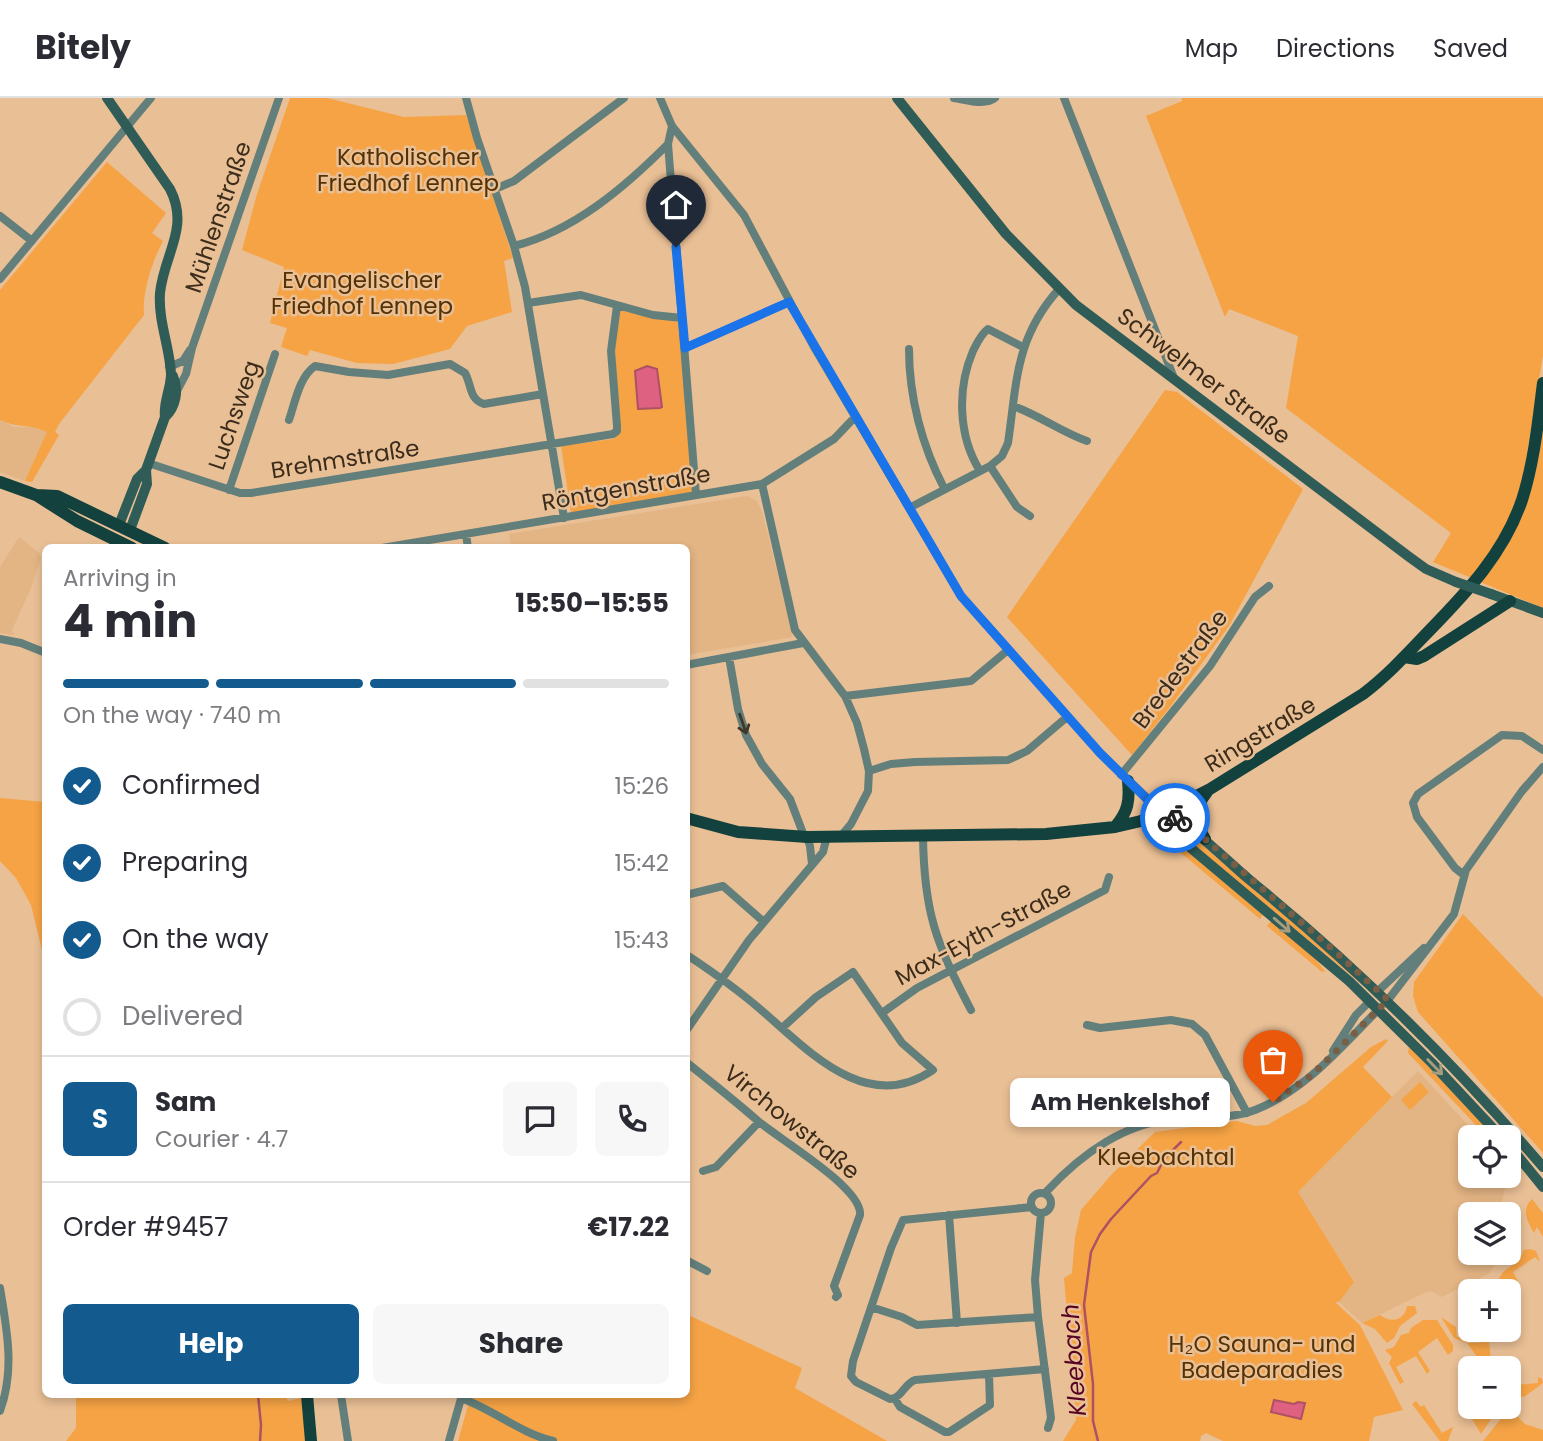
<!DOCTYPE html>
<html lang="en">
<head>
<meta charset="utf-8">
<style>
  body { margin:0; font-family:Poppins,sans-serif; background:#f7f7f7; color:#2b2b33; height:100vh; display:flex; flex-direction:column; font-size:26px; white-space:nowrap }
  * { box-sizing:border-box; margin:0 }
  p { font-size:23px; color:#7c7c81 }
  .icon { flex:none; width:38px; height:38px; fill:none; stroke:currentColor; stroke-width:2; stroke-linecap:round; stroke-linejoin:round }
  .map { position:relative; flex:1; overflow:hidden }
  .drawer { position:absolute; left:42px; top:446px; width:648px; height:854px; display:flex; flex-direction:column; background:#fff; border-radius:10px; box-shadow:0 4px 10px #0003 }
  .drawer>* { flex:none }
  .fabs { position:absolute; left:1458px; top:1027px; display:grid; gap:14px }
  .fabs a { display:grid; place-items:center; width:63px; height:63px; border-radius:10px; background:#fff; box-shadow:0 4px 10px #0003; font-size:35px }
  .pin { position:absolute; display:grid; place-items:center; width:60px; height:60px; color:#fff; margin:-72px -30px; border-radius:50% 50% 50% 0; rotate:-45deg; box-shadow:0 0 7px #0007 }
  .pin .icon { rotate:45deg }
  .courier { position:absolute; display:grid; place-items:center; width:70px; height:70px; margin:-35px; border:5px solid #1a73e8; border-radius:50%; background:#fff; color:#222; box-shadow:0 2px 9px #0007 }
  .bubble { position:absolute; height:49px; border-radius:10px; background:#fff; box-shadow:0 4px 10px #0003; font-size:23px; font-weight:700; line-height:49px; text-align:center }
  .overview em { font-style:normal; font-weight:700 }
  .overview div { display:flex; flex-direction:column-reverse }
  .overview { display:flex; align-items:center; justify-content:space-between; height:119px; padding:0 21px }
  h1 { font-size:46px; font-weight:700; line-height:52px }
  .bar { display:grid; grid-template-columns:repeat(4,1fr); gap:10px 7px; align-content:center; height:84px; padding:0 21px }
  .bar i { height:9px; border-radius:5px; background:#e1e1e2 }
  .bar .on { background:#135b8f }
  .bar p { grid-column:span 4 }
  .line { display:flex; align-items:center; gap:18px; padding:0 21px; border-top:2px solid #e1e1e2 }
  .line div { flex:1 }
  .round { display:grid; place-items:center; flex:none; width:74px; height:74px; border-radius:10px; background:#f7f7f7 }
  ol { padding:0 21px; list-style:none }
  li { display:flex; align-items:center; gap:21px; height:77px }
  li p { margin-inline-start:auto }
  li .icon { padding:7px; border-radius:50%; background:#135b8f; color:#fff; stroke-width:4 }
  li:last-child { color:#7c7c81 }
  li i { width:38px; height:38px; border:4px solid #e1e1e2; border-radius:50% }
  .button { display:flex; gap:14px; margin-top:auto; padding:14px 21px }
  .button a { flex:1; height:80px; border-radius:10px; background:#135b8f; color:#fff; font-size:28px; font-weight:700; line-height:80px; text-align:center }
  .button a+a { background:#f7f7f7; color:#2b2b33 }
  header { display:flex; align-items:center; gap:42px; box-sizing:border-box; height:98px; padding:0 35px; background:#fff; border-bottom:2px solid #e1e1e2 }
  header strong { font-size:33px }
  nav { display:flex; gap:38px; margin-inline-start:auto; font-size:24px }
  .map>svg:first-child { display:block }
  .built { fill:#e3b484 }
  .green { fill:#f5a345 }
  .water { fill:#de6182; stroke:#ad5163; stroke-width:2 }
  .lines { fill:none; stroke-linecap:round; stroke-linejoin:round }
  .stream { stroke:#ad5163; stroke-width:2.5 }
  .street { stroke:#637f7b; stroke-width:8 }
  .secondary { stroke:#305c57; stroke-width:10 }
  .primary { stroke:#13413d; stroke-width:12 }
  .secondary-bridge { stroke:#305c57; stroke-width:10 }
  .oneway { stroke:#423829 }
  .oneway2 { stroke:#a89c7f }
  .done { stroke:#795f46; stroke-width:7; stroke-dasharray:0 12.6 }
  .route { stroke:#1a73e8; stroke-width:9 }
  .labels { text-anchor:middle; stroke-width:5; stroke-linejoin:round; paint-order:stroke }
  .park-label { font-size:23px; fill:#553204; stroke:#e9bf95 }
  .street-label { font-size:23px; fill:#3c2c1b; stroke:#e9bf95 }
  .water-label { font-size:24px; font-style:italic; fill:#570424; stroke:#e9bf95 }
</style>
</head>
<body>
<header>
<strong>Bitely</strong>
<nav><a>Map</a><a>Directions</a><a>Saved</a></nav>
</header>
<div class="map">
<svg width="1543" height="1343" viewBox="0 0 1543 1343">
  <rect width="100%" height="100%" fill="#e9bf95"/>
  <path class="built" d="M0 322 14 329H37L48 334 25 383 0 374Z
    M747 398 757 403 762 413 793 539 686 557V450H511L509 436Z
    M19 439 39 455 41 460 31 490 12 532 14 537 0 535V469Z
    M1418 973 1479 1039 1470 1040V1078H1508L1502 1103 1503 1116H1470V1155H1508L1509 1127 1516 1143 1512 1153 1492 1170 1490 1175 1442 1199 1431 1193 1426 1194 1362 1225 1339 1204 1354 1183 1298 1094Z"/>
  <path class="green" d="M290 0H327L404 19 466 17 513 160 504 163 512 214 467 228 450 251 393 266 357 265 310 252 307 258 281 249 287 230 270 225 284 169 242 152 257 96Z
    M1182 0H1543V257L1523 380 1507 429 1474 481 1433 464 1451 435 1286 310 1298 238 1229 211 1225 219 1146 18 1182 3Z
    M107 64 166 115 152 135 163 143C152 164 142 194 144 217L59 326 55 334 59 337 32 384 25 383 47 334C32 326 16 330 0 322V192Z
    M619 212 679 224 693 394 571 415 561 348 613 341 618 337 613 254Z
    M1165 292 1177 294 1303 391 1229 528 1170 609 1132 657 1007 519Z
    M1543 318V510L1478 483 1516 430Z
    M0 700 45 704V864L31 807 16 780 0 763Z
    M1182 730 1327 853 1363 887 1178 735Z
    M1175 742 1263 817 1260 821 1175 750Z
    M1463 816 1543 900V1055L1418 914 1413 898 1414 884Z
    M1271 823 1313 858 1325 873 1322 874 1267 828Z
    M1386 941 1388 943 1363 969 1392 999 1298 1094 1354 1184 1339 1204H1335L1360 1227 1403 1312 1374 1319 1369 1343H1223L1206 1335 1201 1338 1200 1343H1063L1076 1322 1064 1180 1072 1175 1075 1139 1081 1112 1112 1076 1155 1034 1237 1023 1255 1028 1267 1027 1306 1005 1371 949Z
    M1409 948 1487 1031 1493 1039H1487L1408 955Z
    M1420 984 1429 994 1410 1012 1401 1002Z
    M1532 1101 1543 1115V1139L1537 1129 1534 1135C1527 1124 1521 1111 1532 1101Z
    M1530 1151 1536 1153 1540 1164 1535 1159 1513 1174 1518 1183 1513 1186 1497 1184 1503 1174 1518 1163 1524 1152Z
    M1407 1208H1415L1417 1215 1400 1228 1394 1240 1387 1245 1375 1231 1362 1225 1380 1217C1391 1226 1405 1222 1407 1208Z
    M686 1216 802 1270 795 1290 887 1343H458L471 1297H686Z
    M1441 1219 1456 1229 1457 1239H1467V1245L1489 1244 1492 1270H1485L1467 1245 1454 1240Z
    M1423 1222H1437L1453 1247V1253L1448 1257 1437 1240 1418 1254 1430 1273 1427 1276 1416 1258 1396 1269 1404 1284 1400 1286 1389 1265 1392 1259 1385 1252 1394 1249 1401 1237 1409 1235 1411 1230Z
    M1538 1279 1542 1281 1543 1285 1524 1299 1517 1298 1509 1286V1282L1513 1280 1514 1287 1538 1285Z
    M76 1297H285L288 1303 302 1300 306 1343H66L76 1330Z
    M1416 1303 1421 1309 1424 1307 1442 1335 1453 1329 1448 1343H1440L1412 1306Z
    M1484 1309H1499L1481 1336 1472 1321 1480 1315 1479 1312Z
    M1512 1313 1525 1326 1543 1332V1343H1483L1504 1317Z"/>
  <path class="water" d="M647 268 657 271 662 309 660 310 638 311 635 273Z
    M1274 1302 1294 1306 1298 1304 1305 1305 1301 1321 1271 1314Z"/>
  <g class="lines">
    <path class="stream" d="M258 1297 261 1327 260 1343
      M1098 1343 1093 1323V1286L1084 1207 1091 1154 1100 1136 1111 1121 1151 1078 1157 1075 1164 1061 1181 1044"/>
    <path class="street" d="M466 0 477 40 514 148 525 189 564 420
      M660 0 672 28 744 117 814 249 961 498 1100 655 1163 715
      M954 0C967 2 985 8 995 0
      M1064 0 1174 280
      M672 28 668 46 696 397
      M495 91 514 83 624 0
      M0 118 32 143
      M514 148C574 133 625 89 668 46
      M0 181 151 0
      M528 205 581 197 653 217 682 220
      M685 250 789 204
      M909 251C909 299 922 348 944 390
      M169 269 183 263 190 252
      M176 295 186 276 192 250 279 0
      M1013 308C1039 317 1061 334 1087 343
      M289 322C295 305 299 279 315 268L349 274 388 277 450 266 465 275C472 288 469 301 484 306L543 296
      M148 365 240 395H251L613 336 617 333V328L611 253 617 208
      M990 368 1017 409 1030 418
      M980 373C958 338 957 290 973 253 977 245 981 236 988 231L1023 249
      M762 386 795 532 845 598 857 625 864 651 869 673 868 693 851 726 841 738
      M229 392 275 256
      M909 410 990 368 1002 358 1008 345C1017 284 1015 240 1059 191
      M466 436 468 450
      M382 450 762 386 834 341 855 319
      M0 541 21 545 46 555
      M729 559 738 611 746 637 762 666 790 701 804 738
      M686 567 803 545
      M845 598 971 583 1008 552
      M869 673 891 666 915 664 1008 662 1027 653 1067 619
      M1121 677 1210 568 1255 499 1269 488
      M923 738C924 815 936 845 971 912
      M807 739 810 748 812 766
      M1464 777 1455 770 1417 719 1413 705 1418 696 1502 637 1522 638 1543 652
      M686 797 723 788 764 824
      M690 859C714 875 738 892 760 911 807 951 866 1018 933 972L902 945 853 874 816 899 782 930
      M1378 893 1424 850
      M1388 902 1454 816 1466 772 1522 693 1543 669
      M882 915 917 890 1105 792 1109 779
      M1087 927 1100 930 1171 922 1192 926 1205 937 1247 1015
      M686 933 749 842 823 754 827 738
      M1333 953 1356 917 1370 903
      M686 964C710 983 735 1003 758 1023 779 1041 863 1090 860 1117L834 1188 838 1197 836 1199
      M703 1073 716 1069 759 1024
      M1031 1105a10 10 0 1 1 20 0a10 10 0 1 1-20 0Z
      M1045 1095C1082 1055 1126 1023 1182 1020 1206 1019 1232 1021 1255 1012 1306 992 1341 949 1378 912
      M1032 1109 903 1122 891 1150 853 1263 851 1278 856 1284 890 1301C902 1300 904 1286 915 1282L1045 1271
      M1041 1115 1035 1182 1038 1219 1051 1320 1048 1330
      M949 1117 957 1225
      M686 1162 707 1173
      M0 1190C7 1232 15 1272 0 1313
      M871 1209 902 1219 917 1227 1038 1219
      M341 1297 348 1343
      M461 1300C494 1312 520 1335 553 1343
      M895 1301 900 1309 945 1334H949L990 1307 989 1276
      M449 1343 462 1297"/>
    <path class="secondary" d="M107 0 170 91C190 130 164 156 160 195 158 223 170 250 171 276 171 291 163 304 165 319L146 372 137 381 119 427
      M897 0 1006 136 1076 207 1408 458 1426 471 1456 484
      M165 319C176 309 179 292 173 278
      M130 432 147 386 146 372
      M1491 496 1543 515
      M1163 715C1198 731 1222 759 1251 783 1358 870 1454 965 1543 1069
      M1163 715 1168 730 1174 736 1349 883 1432 965 1502 1040
      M1508 1046 1543 1089"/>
    <path class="primary" d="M0 384 36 397 77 423 132 450
      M37 397 57 398 165 450
      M1404 559 1417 561 1424 558 1510 503
      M686 720 738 734 807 739 1046 736 1115 729 1141 723 1163 715 1210 691 1363 596C1387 578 1408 555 1429 533 1467 494 1504 455 1522 402 1534 365 1538 324 1543 285
      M1115 729C1128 714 1130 703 1128 683
      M1205 741C1194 724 1194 710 1207 694
      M307 1297 311 1343"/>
    <path class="secondary-bridge" d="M1456 484 1491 496"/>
  </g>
  <defs><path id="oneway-shaft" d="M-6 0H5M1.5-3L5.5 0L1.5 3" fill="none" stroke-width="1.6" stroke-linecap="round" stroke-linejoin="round" transform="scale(1.75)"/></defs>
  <use class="oneway" href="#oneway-shaft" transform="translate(743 626) rotate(71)"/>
  <g class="oneway2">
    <use href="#oneway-shaft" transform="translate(1282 827) rotate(41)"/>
    <use href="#oneway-shaft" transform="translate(1435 969) rotate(46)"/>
  </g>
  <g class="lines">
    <path class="done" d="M1175 720 1205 741 1337 855 1388 902 1312 977 1273 1004"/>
    <path class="route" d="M676 149 685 250 789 204 961 498 1100 655 1149 703 1175 720"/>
  </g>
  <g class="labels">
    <g class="park-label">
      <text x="408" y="67">Katholischer<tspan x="408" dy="26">Friedhof Lennep</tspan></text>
      <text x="362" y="190">Evangelischer<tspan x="362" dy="26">Friedhof Lennep</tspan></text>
      <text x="1166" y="1067">Kleebachtal</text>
      <text x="1262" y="1254">H₂O Sauna- und<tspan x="1262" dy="26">Badeparadies</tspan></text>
    </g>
    <g class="street-label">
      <text transform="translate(218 119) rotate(-71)" y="8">Mühlenstraße</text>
      <text transform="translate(1204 278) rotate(37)" y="8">Schwelmer Straße</text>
      <text transform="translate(234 317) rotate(-71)" y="8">Luchsweg</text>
      <text transform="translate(345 361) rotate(-9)" y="8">Brehmstraße</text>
      <text transform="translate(626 390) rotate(-10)" y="8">Röntgenstraße</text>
      <text transform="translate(1180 571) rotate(-53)" y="8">Bredestraße</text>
      <text transform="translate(1260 636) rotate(-31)" y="8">Ringstraße</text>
      <text transform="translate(983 835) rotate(-28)" y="8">Max-Eyth-Straße</text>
      <text transform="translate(792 1024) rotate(39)" y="8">Virchowstraße</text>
    </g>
    <g class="water-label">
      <text transform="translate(1074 1262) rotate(-94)" y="8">Kleebach</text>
    </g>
  </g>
</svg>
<div class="fabs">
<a><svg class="icon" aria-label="locate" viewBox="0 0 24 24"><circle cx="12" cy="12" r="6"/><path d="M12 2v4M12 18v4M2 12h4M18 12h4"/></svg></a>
<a><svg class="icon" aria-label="layers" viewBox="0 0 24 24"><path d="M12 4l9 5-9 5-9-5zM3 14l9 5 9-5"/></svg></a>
<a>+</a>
<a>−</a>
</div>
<div class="pin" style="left:1273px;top:1004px;background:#ea580c"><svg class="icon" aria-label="bag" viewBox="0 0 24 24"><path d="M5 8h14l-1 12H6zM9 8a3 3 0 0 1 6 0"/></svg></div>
<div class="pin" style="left:676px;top:149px;background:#1f2937"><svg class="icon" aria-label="home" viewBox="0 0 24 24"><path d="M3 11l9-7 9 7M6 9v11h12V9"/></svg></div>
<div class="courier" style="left:1175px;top:720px"><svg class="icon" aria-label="bike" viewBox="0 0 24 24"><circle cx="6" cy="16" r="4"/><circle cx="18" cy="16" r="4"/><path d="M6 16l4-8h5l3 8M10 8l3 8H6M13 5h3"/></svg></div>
<div class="bubble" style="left:1010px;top:980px;width:220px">Am Henkelshof</div>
<section class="drawer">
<div class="overview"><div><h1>4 min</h1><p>Arriving in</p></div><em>15:50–15:55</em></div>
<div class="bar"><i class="on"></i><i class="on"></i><i class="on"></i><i></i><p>On the way · 740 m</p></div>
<ol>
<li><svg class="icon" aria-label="check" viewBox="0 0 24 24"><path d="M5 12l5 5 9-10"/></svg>Confirmed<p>15:26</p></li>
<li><svg class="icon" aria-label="check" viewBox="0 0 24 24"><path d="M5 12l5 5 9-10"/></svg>Preparing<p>15:42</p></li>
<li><svg class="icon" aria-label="check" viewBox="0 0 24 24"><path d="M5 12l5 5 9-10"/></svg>On the way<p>15:43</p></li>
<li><i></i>Delivered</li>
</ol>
<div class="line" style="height:126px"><b class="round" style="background:#135b8f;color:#fff">S</b><div><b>Sam</b><p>Courier · 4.7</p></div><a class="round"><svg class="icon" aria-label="chat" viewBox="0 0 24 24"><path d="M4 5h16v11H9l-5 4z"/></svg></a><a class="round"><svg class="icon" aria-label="phone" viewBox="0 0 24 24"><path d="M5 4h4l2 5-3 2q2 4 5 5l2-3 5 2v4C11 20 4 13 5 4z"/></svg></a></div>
<div class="line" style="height:91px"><div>Order #9457</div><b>€17.22</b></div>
<div class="button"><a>Help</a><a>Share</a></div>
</section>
</div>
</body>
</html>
